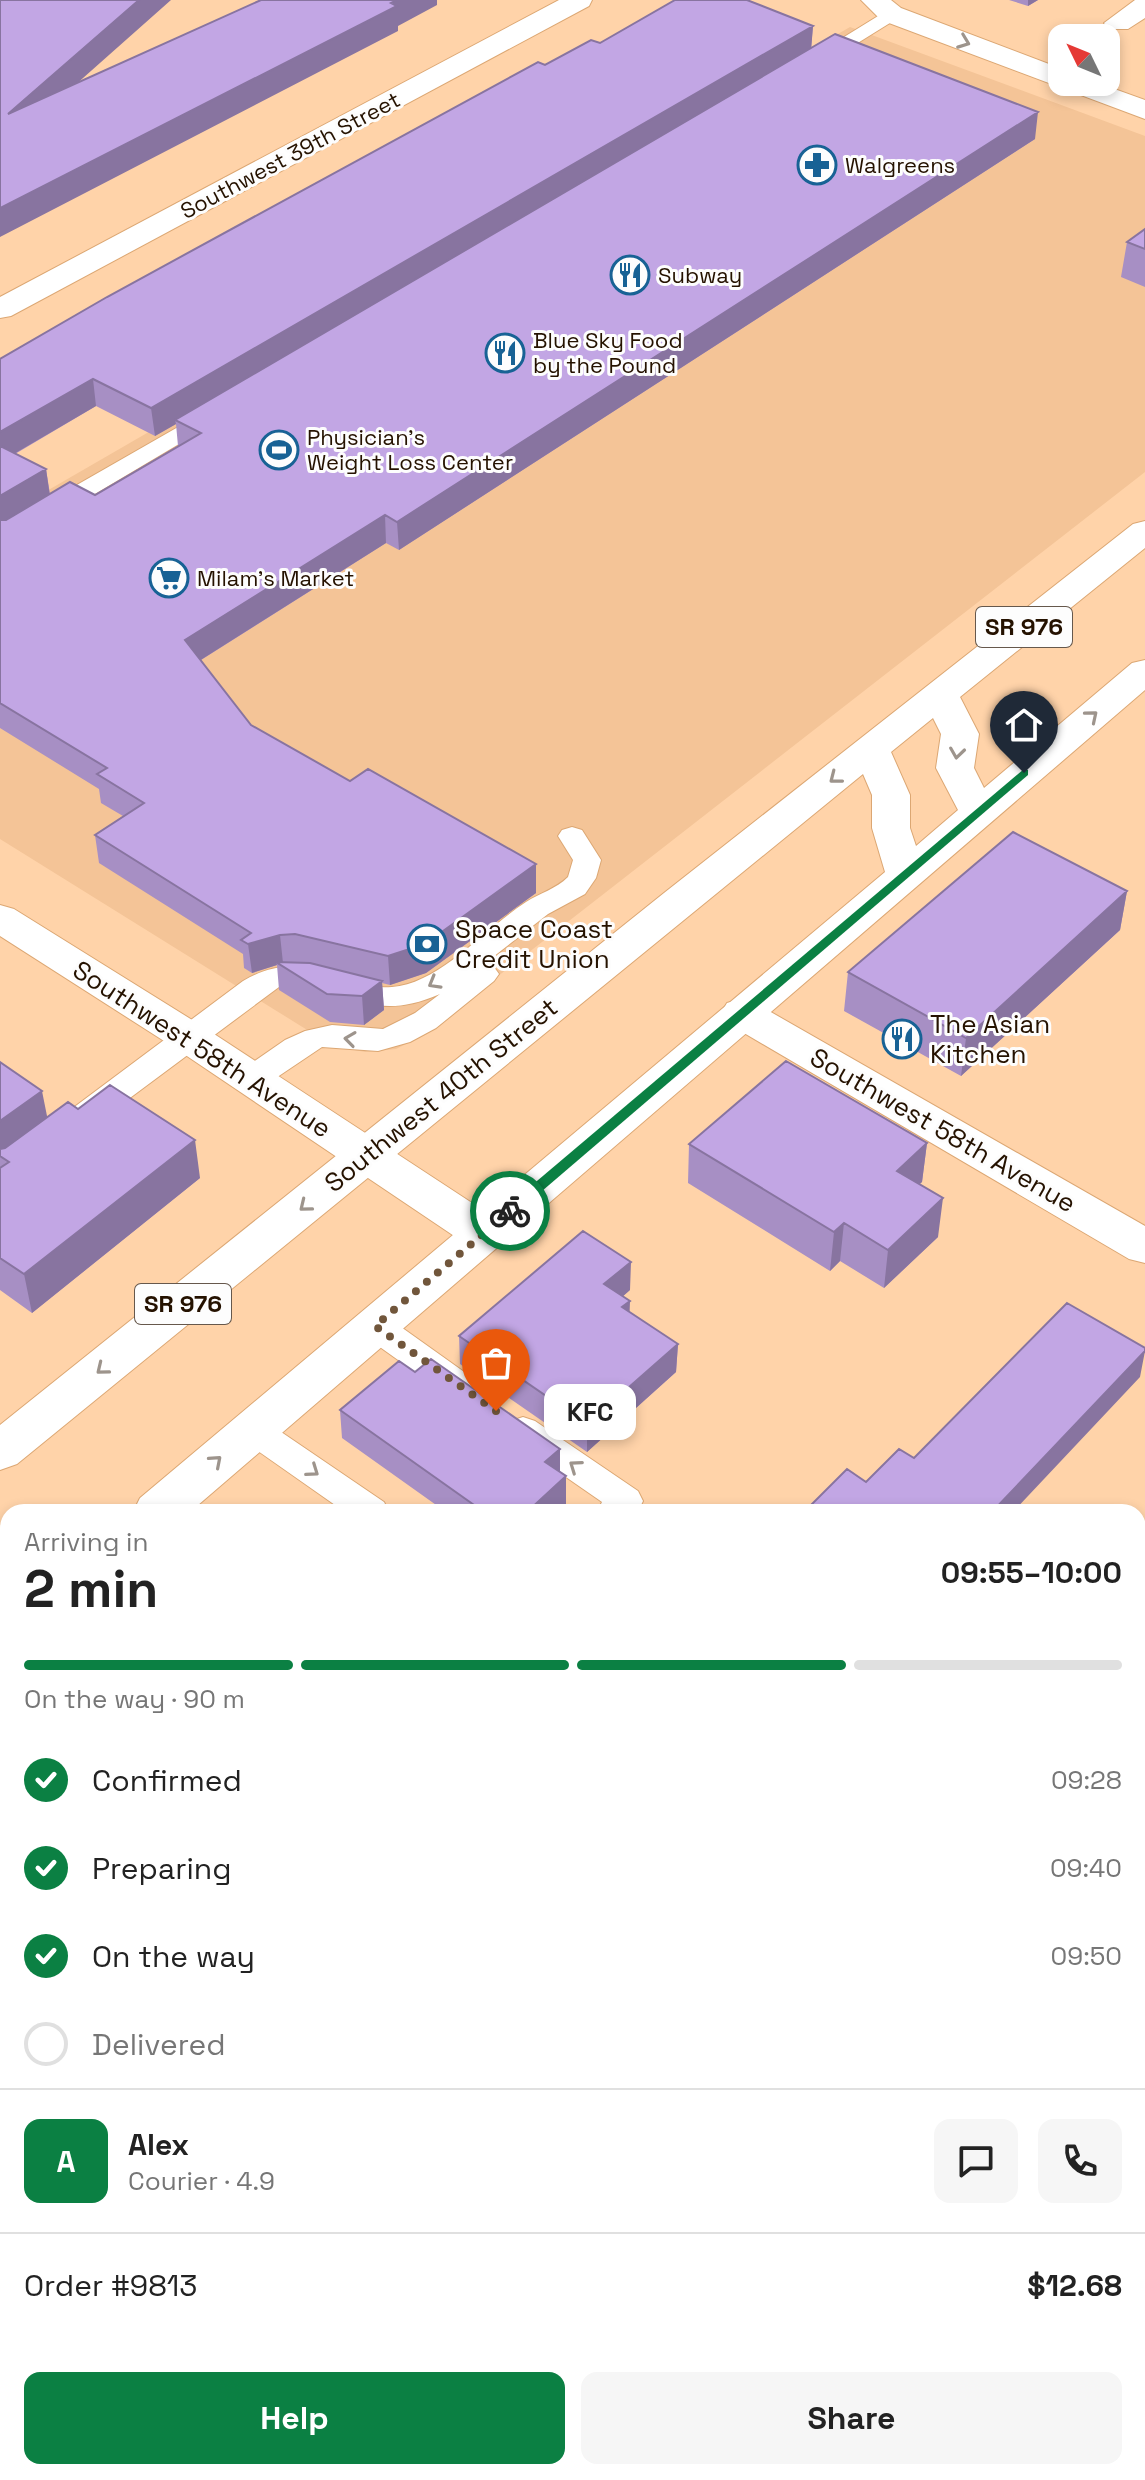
<!DOCTYPE html>
<html lang="en">
<head>
<meta charset="utf-8">
<style>
  body { margin:0; font-family:"Space Grotesk",sans-serif; background:#f6f6f6; color:#222; height:100vh; display:flex; flex-direction:column; font-size:30px; white-space:nowrap }
  * { box-sizing:border-box; margin:0 }
  p { font-size:26px; color:#767676 }
  .icon { flex:none; width:44px; height:44px; fill:none; stroke:currentColor; stroke-width:2; stroke-linecap:round; stroke-linejoin:round }
  .map { position:relative; flex:1; overflow:hidden }
  .details { position:absolute; left:0px; top:1504px; width:1146px; height:976px; display:flex; flex-direction:column; background:#fff; border-radius:24px 24px 0 0; box-shadow:0 4px 12px #0003 }
  .details>* { flex:none }
  .needle { width:52px; rotate:313deg }
  .buttons { position:absolute; left:1048px; top:24px; display:grid; gap:16px }
  .buttons a { display:grid; place-items:center; width:72px; height:72px; border-radius:16px; background:#fff; box-shadow:0 4px 12px #0003; font-size:40px }
  .pin { position:absolute; display:grid; place-items:center; width:68px; height:68px; color:#fff; margin:-82px -34px; border-radius:50% 50% 50% 0; rotate:-45deg; box-shadow:0 0 8px #0007 }
  .pin .icon { rotate:45deg }
  .courier { position:absolute; display:grid; place-items:center; width:80px; height:80px; margin:-40px; border:6px solid #0b8043; border-radius:50%; background:#fff; color:#222; box-shadow:0 2px 10px #0007 }
  .bubble { position:absolute; height:56px; border-radius:16px; background:#fff; box-shadow:0 4px 12px #0003; font-size:26px; font-weight:800; line-height:56px; text-align:center }
  .overview em { font-style:normal; font-weight:800 }
  .overview div { display:flex; flex-direction:column-reverse }
  .overview { display:flex; align-items:center; justify-content:space-between; height:136px; padding:0 24px }
  h1 { font-size:52px; font-weight:800; line-height:60px }
  .bar { display:grid; grid-template-columns:repeat(4,1fr); gap:12px 8px; align-content:center; height:96px; padding:0 24px }
  .bar i { height:10px; border-radius:6px; background:#e0e0e0 }
  .bar .active { background:#0b8043 }
  .bar p { grid-column:span 4 }
  .line { display:flex; align-items:center; gap:20px; padding:0 24px; border-top:2px solid #e0e0e0 }
  .line div { flex:1 }
  .round { display:grid; place-items:center; flex:none; width:84px; height:84px; border-radius:16px; background:#f6f6f6 }
  ol { padding:0 24px; list-style:none }
  li { display:flex; align-items:center; gap:24px; height:88px }
  li p { margin-inline-start:auto }
  li .icon { padding:8px; border-radius:50%; background:#0b8043; color:#fff; stroke-width:4 }
  li:last-child { color:#767676 }
  li i { width:44px; height:44px; border:4px solid #e0e0e0; border-radius:50% }
  .action { display:flex; gap:16px; margin-top:auto; padding:16px 24px }
  .action a { flex:1; height:92px; border-radius:16px; background:#0b8043; color:#fff; font-size:32px; font-weight:800; line-height:92px; text-align:center }
  .action a+a { background:#f6f6f6; color:#222 }
  .map>svg:first-child { display:block }
  .built { fill:#f4c497 }
  .lines { fill:none; stroke-linecap:round; stroke-linejoin:round }
  .lane-casing { stroke:#dca773; stroke-width:2 }
  .street-casing { stroke:#dca773; stroke-width:2 }
  .secondary-casing { stroke:#dca773; stroke-width:2 }
  .primary-casing { stroke:#dca773; stroke-width:2 }
  .lane { fill:#fff; fill-rule:evenodd }
  .street { fill:#fff; fill-rule:evenodd }
  .secondary { fill:#fff; fill-rule:evenodd }
  .primary { fill:#fff; fill-rule:evenodd }
  .wall { fill:#a78fc4; fill-rule:evenodd }
  .shaded-wall { fill:#8874a0 }
  .building { fill:#c2a6e4; stroke:#8874a0; stroke-width:2 }
  .oneway { stroke:#9d948c }
  .route { fill:#0b8043 }
  .done { stroke:#71563b; stroke-width:8; stroke-dasharray:0 14.4 }
  .labels { text-anchor:middle; stroke-width:6; stroke-linejoin:round; paint-order:stroke }
  .far-street-label { font-size:22px; fill:#251200; stroke:#fdfdfd }
  .far-poi-label { font-size:22px; fill:#251200; stroke:#fdfdfd; text-anchor:start }
  .shield { fill:#fdfdfd; stroke:#66584c; stroke-width:2 }
  .shield-label { font-size:24px; font-weight:bold; fill:#251200 }
  .poi-label { font-size:26px; fill:#251200; stroke:#fdfdfd; text-anchor:start }
  .street-label { font-size:26px; fill:#251200; stroke:#fdfdfd }
</style>
</head>
<body>
<div class="map">
<svg width="1145" height="2480" viewBox="0 0 1145 2480">
  <rect width="100%" height="100%" fill="#ffd3a9"/>
  <path class="built" d="M850 27 1145 136V472L420 1037 396 1049 365 1052 333 1046 0 839V518Z"/>
  <g class="lines">
    <defs>
      <path id="lane" d="M891 8 901 14 898 18 819 67H805L802 63Z
        M213 407 221 409 225 414 221 419 9 545 0 547V529Z
        M572 827 582 830 601 860 596 878 585 894 548 914 484 964 494 967 499 974 494 981 436 1028 410 1042 378 1051 322 1047 261 1088 250 1091 239 1088 235 1080 239 1072 285 1040 305 1031 332 1025 383 1029 415 1013 440 994C366 1027 344 981 279 987L95 1124 84 1127 73 1124 69 1116 73 1108 243 981C306 944 333 991 392 987 439 984 487 927 526 902 540 893 556 889 568 877L573 860 558 836 562 830Z
        M375 1313 387 1317 474 1379 479 1388 474 1397 462 1401 450 1397 363 1335 359 1326 363 1317Z
        M253 1417 265 1421 384 1502 389 1512H345L241 1439 236 1430 241 1421Z
        M523 1417 535 1421 638 1491 643 1501 638 1511 597 1512 602 1502 511 1439 506 1430 511 1421Z
        M8 2073V2115L0 2118V2076Z
        M54 2472H102L99 2480H51Z"/>
      <path id="street" d="M559 0H592L589 6 11 316 0 318V297Z
        M1135 0H1145V18L1128 29H1108L1104 23Z
        M0 905 14 909 205 1028 501 1222 507 1234 501 1246 485 1250 469 1246 175 1048 0 936Z
        M741 999 755 1003 1145 1226V1263L1129 1259 727 1023 721 1013 727 1003Z
        M1145 1611V1658L1138 1661V1614Z
        M375 2472H439L436 2480H371Z"/>
      <path id="secondary" d="M861 0H891L901 8 1062 69V82H1095L1145 100V119L881 20Z"/>
      <path id="primary" d="M1145 521V548L960 697 979 734 974 768 984 788 1132 663 1145 660V690L190 1512H133L140 1498 885 872 872 828V795L863 774 17 1464 0 1470V1425L664 893 1133 524ZM933 718 941 734 936 768 958 810 916 846 910 828V795L891 752Z
        M8 1618V1663L0 1666V1621Z"/>
    </defs>
    <use href="#lane" class="lane-casing"/>
    <use href="#street" class="street-casing"/>
    <use href="#secondary" class="secondary-casing"/>
    <use href="#primary" class="primary-casing"/>
    <use href="#lane" class="lane"/>
    <use href="#street" class="street"/>
    <use href="#secondary" class="secondary"/>
    <use href="#primary" class="primary"/>
  </g>
  <path class="wall" d="M1009 0H1038L1028 6Z
    M813 26 811 48 1035 139 399 550 386 543 201 660 251 725 536 893 426 973 390 985 382 983 384 1010 364 1025 330 1022 279 990 277 965 252 973 244 968 243 954 99 863 95 835 123 816 101 803 99 789 0 728V359L545 65 600 43ZM96 406 155 436 176 424 178 446 95 495 50 494 46 469 15 454Z
    M1145 229V287L1121 277 1127 242Z
    M1127 891 1120 930 961 1076 844 1011 848 972Z
    M0 1062 47 1118 78 1109 200 1178 32 1313 0 1290Z
    M927 1143 922 1182 919 1184 938 1237 884 1288 840 1261 830 1271 688 1183 689 1144Z
    M630 1290 623 1296 629 1312 678 1344 676 1372 587 1452 460 1364 459 1336Z
    M340 1410 560 1449V1472L566 1476V1504L557 1512H446L342 1438Z
    M830 2472H996L990 2480H839Z
    M1013 2472H1131L1125 2480H1022Z"/>
  <path class="shaded-wall" d="M139 0H171L12 141 8 114Z
    M397 0H437V5L398 26V31L0 237V208Z
    M1028 0H1038L1028 6Z
    M813 26 811 51 175 420 176 424 155 436 151 408Z
    M1038 112 1035 139 399 550 397 522Z
    M93 379 96 406 0 462V432Z
    M46 469 50 497 0 527V496Z
    M385 515 386 543 188 668 185 640Z
    M536 864V893L426 973 390 985 388 956Z
    M1127 891 1120 930 961 1076 966 1038Z
    M280 935 283 963 276 962 277 965 252 973 248 944Z
    M382 981 384 1010 364 1025 362 996Z
    M42 1091 48 1121 0 1156V1121Z
    M195 1140 200 1178 32 1313 24 1274Z
    M927 1143 922 1182 892 1210 897 1171Z
    M943 1198 938 1237 884 1288 888 1250Z
    M844 1223 840 1261 830 1271 834 1232Z
    M631 1262 630 1290 604 1313V1284Z
    M630 1301 629 1329 622 1307Z
    M678 1344 676 1372 587 1452V1424Z
    M1145 1351 1140 1377 1013 1512H992Z
    M560 1449V1476L545 1462Z
    M566 1476V1504L557 1512H527Z
    M1145 2241V2254L1138 2263V2250Z
    M1145 2443 1138 2460V2452Z
    M986 2472H996L990 2480H980Z
    M1124 2472H1131L1125 2480H1118Z"/>
  <path class="building" d="M0 0H139L8 114 261 0H397L391 3 397 6 0 208Z
    M675 0H747L813 26 151 408 93 379 0 432V359L107 297 538 62 545 65 591 40 600 43Z
    M835 34 1038 112 397 522 385 515 185 640 251 725 350 781 368 769 536 864 425 944 388 956 295 934 280 935 248 944 241 940 251 933 95 835 144 803 97 774 107 768 0 703V520H6L70 482 95 495 201 433 175 420Z
    M1145 229V249L1127 242Z
    M0 446 46 469 0 496Z
    M1013 832 1127 891 966 1038 848 972Z
    M276 962 310 963 382 981 362 996 327 994Z
    M786 1061 927 1143 897 1171 943 1198 888 1250 844 1223 834 1232 689 1144Z
    M0 1062 42 1091 0 1121Z
    M110 1085 195 1140 24 1274 0 1258V1168L9 1162 0 1156V1149L5 1148 68 1102 78 1109Z
    M583 1231 631 1262 604 1284 630 1301 622 1307 678 1344 587 1424 459 1336Z
    M1067 1303 1145 1348V1351L992 1512H804L847 1469 866 1482 899 1449 914 1458Z
    M431 1359 560 1449 545 1462 566 1476 527 1512H484L340 1410 399 1361 415 1372Z
    M1145 1938V2241L1138 2250V1947Z
    M1138 2436 1145 2442 1138 2452Z
    M862 2472H986L980 2480H872Z
    M1048 2472H1124L1118 2480H1058Z"/>
  <defs><path id="oneway-chevron" d="M-2-3.5L2.5 0L-2 3.5" fill="none" stroke-width="1.6" stroke-linecap="round" stroke-linejoin="round" transform="scale(2)"/></defs>
  <g class="oneway">
    <use href="#oneway-chevron" transform="translate(964 42) rotate(21)"/>
    <use href="#oneway-chevron" transform="translate(1092 716) rotate(-40)"/>
    <use href="#oneway-chevron" transform="translate(957 753) rotate(98)"/>
    <use href="#oneway-chevron" transform="translate(835 778) rotate(142)"/>
    <use href="#oneway-chevron" transform="translate(434 983) rotate(150)"/>
    <use href="#oneway-chevron" transform="translate(350 1039) rotate(-172)"/>
    <use href="#oneway-chevron" transform="translate(305 1206) rotate(141)"/>
    <use href="#oneway-chevron" transform="translate(102 1369) rotate(141)"/>
    <use href="#oneway-chevron" transform="translate(216 1461) rotate(-41)"/>
    <use href="#oneway-chevron" transform="translate(575 1466) rotate(-145)"/>
    <use href="#oneway-chevron" transform="translate(313 1471) rotate(35)"/>
  </g>
  <path class="route" d="M1024 769 1028 770V775L514 1215H505V1208Z"/>
  <g class="lines">
    <path class="done" d="M496 1411 375 1326 510 1211"/>
  </g>
  <defs>
    <symbol id="pharmacy-ring" viewBox="-11 -11 22 22"><circle r="9.5" fill="#fdfdfd" stroke="#186295" stroke-width="1.5"/><path d="M-2-6h4v4h4v4h-4v4h-4v-4h-4v-4h4Z" fill="#186295"/></symbol>
    <symbol id="restaurant-ring" viewBox="-11 -11 22 22"><circle r="9.5" fill="#fdfdfd" stroke="#186295" stroke-width="1.5"/><path d="M-5-6h1v4h1v-4h1v4h1v-4h1v5L-1.5 .5V6h-2V.5L-5-1ZM5-6V6H3V1.5H1.5Q1.5-4 5-6Z" fill="#186295"/></symbol>
    <symbol id="stadium-ring" viewBox="-11 -11 22 22"><circle r="9.5" fill="#fdfdfd" stroke="#186295" stroke-width="1.5"/><path d="M0-5a6.5 5 0 1 0 0 10a6.5 5 0 1 0 0-10ZM-3.5-1.8h7v3.6h-7Z" fill="#186295"/></symbol>
    <symbol id="supermarket-ring" viewBox="-11 -11 22 22"><circle r="9.5" fill="#fdfdfd" stroke="#186295" stroke-width="1.5"/><path d="M-6-5.5h2.5l.6 2H6L4.5 2H-2.5L-4.4-4H-6ZM-1.5 3.2a1.3 1.3 0 1 0 .1 0ZM3 3.2a1.3 1.3 0 1 0 .1 0Z" fill="#186295"/></symbol>
    <symbol id="bank-ring" viewBox="-11 -11 22 22"><circle r="9.5" fill="#fdfdfd" stroke="#186295" stroke-width="1.5"/><path d="M-6-4H6V4H-6ZM0-2.3a2.3 2.3 0 1 0 0 4.6a2.3 2.3 0 1 0 0-4.6Z" fill="#186295"/></symbol>
  </defs>
  <g fill-rule="evenodd">
    <use href="#pharmacy-ring" x="795" y="143" width="44" height="44"/>
    <use href="#restaurant-ring" x="608" y="253" width="44" height="44"/>
    <use href="#restaurant-ring" x="483" y="331" width="44" height="44"/>
    <use href="#stadium-ring" x="257" y="428" width="44" height="44"/>
    <use href="#supermarket-ring" x="147" y="556" width="44" height="44"/>
    <use href="#bank-ring" x="405" y="922" width="44" height="44"/>
    <use href="#restaurant-ring" x="880" y="1017" width="44" height="44"/>
  </g>
  <g class="labels">
    <g class="far-street-label">
      <text transform="translate(290 155) rotate(-28)" y="8">Southwest 39th Street</text>
    </g>
    <g class="far-poi-label">
      <text x="845" y="173">Walgreens</text>
      <text x="658" y="283">Subway</text>
      <text x="533" y="348">Blue Sky Food<tspan x="533" dy="25">by the Pound</tspan></text>
      <text x="307" y="445">Physician's<tspan x="307" dy="25">Weight Loss Center</tspan></text>
      <text x="197" y="586">Milam's Market</text>
    </g>
    <g class="shield">
      <rect x="976" y="607" width="96" height="40" rx="6"/>
      <rect x="135" y="1284" width="96" height="40" rx="6"/>
    </g>
    <g class="shield-label">
      <text x="1024" y="635">SR 976</text>
      <text x="183" y="1312">SR 976</text>
    </g>
    <g class="poi-label">
      <text x="455" y="938">Space Coast<tspan x="455" dy="30">Credit Union</tspan></text>
      <text x="930" y="1033">The Asian<tspan x="930" dy="30">Kitchen</tspan></text>
    </g>
    <g class="street-label">
      <text transform="translate(202 1049) rotate(33)" y="9">Southwest 58th Avenue</text>
      <text transform="translate(441 1095) rotate(-39)" y="9">Southwest 40th Street</text>
      <text transform="translate(943 1130) rotate(30)" y="9">Southwest 58th Avenue</text>
    </g>
  </g>
</svg>
<div class="buttons">
<a><svg class="needle" viewBox="-14 -14 28 28"><path d="M0-13l5 13h-10z" fill="#e53935"/><path d="M0 13l5-13h-10z" fill="#767676"/></svg></a>
</div>
<div class="pin" style="left:496px;top:1411px;background:#ea580c"><svg class="icon" aria-label="bag" viewBox="0 0 24 24"><path d="M5 8h14l-1 12H6zM9 8a3 3 0 0 1 6 0"/></svg></div>
<div class="pin" style="left:1024px;top:773px;background:#1f2937"><svg class="icon" aria-label="home" viewBox="0 0 24 24"><path d="M3 11l9-7 9 7M6 9v11h12V9"/></svg></div>
<div class="courier" style="left:510px;top:1211px"><svg class="icon" aria-label="bike" viewBox="0 0 24 24"><circle cx="6" cy="16" r="4"/><circle cx="18" cy="16" r="4"/><path d="M6 16l4-8h5l3 8M10 8l3 8H6M13 5h3"/></svg></div>
<div class="bubble" style="left:544px;top:1384px;width:92px">KFC</div>
<section class="details">
<div class="overview"><div><h1>2 min</h1><p>Arriving in</p></div><em>09:55–10:00</em></div>
<div class="bar"><i class="active"></i><i class="active"></i><i class="active"></i><i></i><p>On the way · 90 m</p></div>
<ol>
<li><svg class="icon" aria-label="check" viewBox="0 0 24 24"><path d="M5 12l5 5 9-10"/></svg>Confirmed<p>09:28</p></li>
<li><svg class="icon" aria-label="check" viewBox="0 0 24 24"><path d="M5 12l5 5 9-10"/></svg>Preparing<p>09:40</p></li>
<li><svg class="icon" aria-label="check" viewBox="0 0 24 24"><path d="M5 12l5 5 9-10"/></svg>On the way<p>09:50</p></li>
<li><i></i>Delivered</li>
</ol>
<div class="line" style="height:144px"><b class="round" style="background:#0b8043;color:#fff">A</b><div><b>Alex</b><p>Courier · 4.9</p></div><a class="round"><svg class="icon" aria-label="chat" viewBox="0 0 24 24"><path d="M4 5h16v11H9l-5 4z"/></svg></a><a class="round"><svg class="icon" aria-label="phone" viewBox="0 0 24 24"><path d="M5 4h4l2 5-3 2q2 4 5 5l2-3 5 2v4C11 20 4 13 5 4z"/></svg></a></div>
<div class="line" style="height:104px"><div>Order #9813</div><b>$12.68</b></div>
<div class="action"><a>Help</a><a>Share</a></div>
</section>
</div>
</body>
</html>
